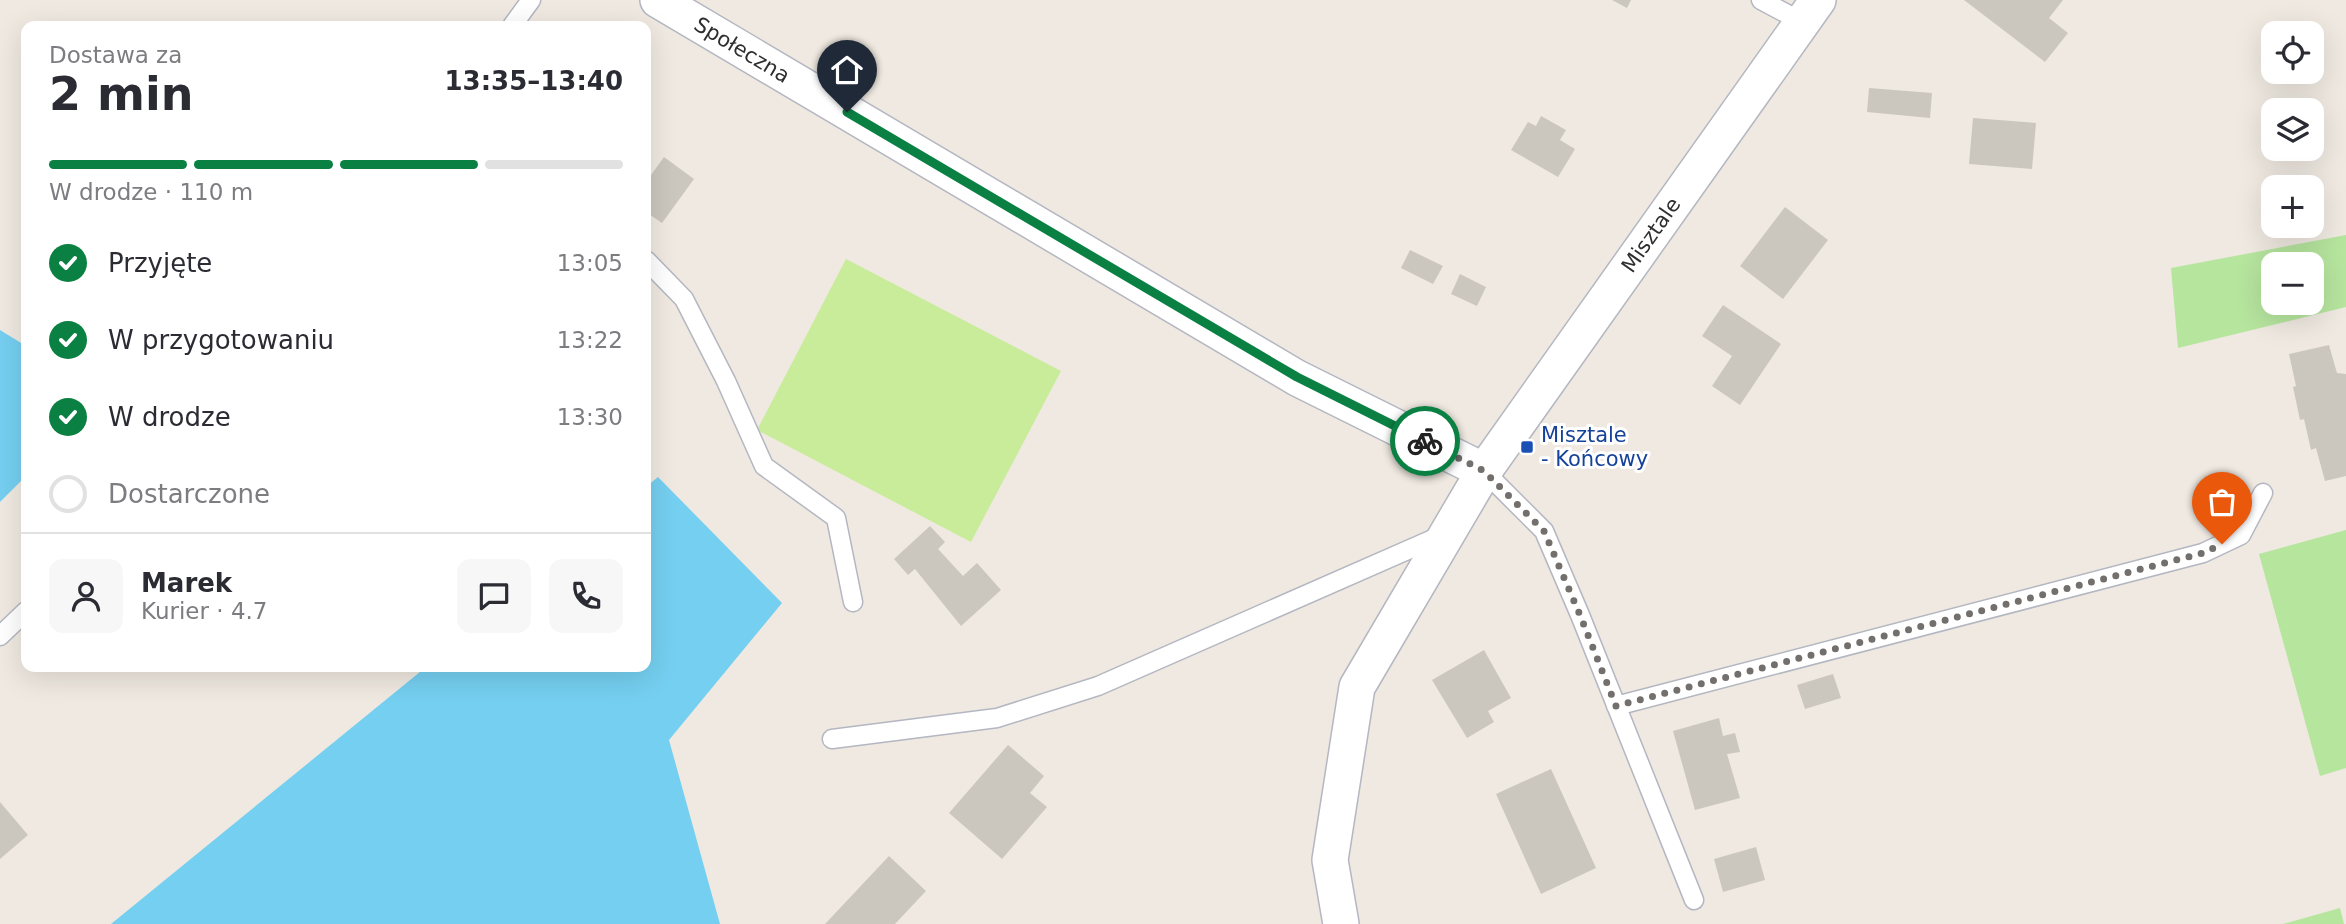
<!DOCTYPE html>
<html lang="pl">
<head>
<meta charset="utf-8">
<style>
  body { margin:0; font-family:"DejaVu Sans",sans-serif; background:#f7f7f7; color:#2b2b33; height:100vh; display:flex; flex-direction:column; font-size:26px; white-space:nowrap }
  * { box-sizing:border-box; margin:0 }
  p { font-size:23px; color:#7c7c81 }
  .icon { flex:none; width:38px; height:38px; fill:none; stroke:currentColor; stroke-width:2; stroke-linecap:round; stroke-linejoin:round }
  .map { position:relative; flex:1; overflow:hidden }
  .drawer { position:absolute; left:21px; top:21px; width:630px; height:651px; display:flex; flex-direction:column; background:#fff; border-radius:14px; box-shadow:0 7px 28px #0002 }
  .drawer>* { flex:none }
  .controls { position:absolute; left:2261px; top:21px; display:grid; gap:14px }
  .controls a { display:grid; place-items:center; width:63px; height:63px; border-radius:14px; background:#fff; box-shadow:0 7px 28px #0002; font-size:35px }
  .pin { position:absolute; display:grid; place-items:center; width:60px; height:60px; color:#fff; margin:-72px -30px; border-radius:50% 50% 50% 0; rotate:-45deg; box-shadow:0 0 7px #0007 }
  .pin .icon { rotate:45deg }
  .courier { position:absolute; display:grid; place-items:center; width:70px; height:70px; margin:-35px; border:5px solid #0b8043; border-radius:50%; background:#fff; color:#222; box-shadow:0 2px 9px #0007 }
  .overview em { font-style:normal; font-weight:700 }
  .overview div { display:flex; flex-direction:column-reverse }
  .overview { display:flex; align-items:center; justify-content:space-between; height:119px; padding:0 28px }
  h1 { font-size:46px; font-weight:700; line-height:52px }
  .bar { display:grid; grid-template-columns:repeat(4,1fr); gap:10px 7px; align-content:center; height:84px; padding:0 28px }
  .bar i { height:9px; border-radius:5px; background:#e1e1e2 }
  .bar .selected { background:#0b8043 }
  .bar p { grid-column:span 4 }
  .line { display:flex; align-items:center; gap:18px; padding:0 28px; border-top:2px solid #e1e1e2 }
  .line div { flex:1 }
  .round { display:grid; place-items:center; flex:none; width:74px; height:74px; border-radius:14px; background:#f7f7f7 }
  ol { padding:0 28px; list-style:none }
  li { display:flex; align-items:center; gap:21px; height:77px }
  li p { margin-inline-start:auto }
  li .icon { padding:7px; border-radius:50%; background:#0b8043; color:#fff; stroke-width:4 }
  li:last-child { color:#7c7c81 }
  li i { width:38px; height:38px; border:4px solid #e1e1e2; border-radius:50% }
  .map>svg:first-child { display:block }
  .green { fill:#b6e59e; fill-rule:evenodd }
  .pitch { fill:#c9ec9a }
  .water { fill:#75cff0 }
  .building { fill:#cbc7bf }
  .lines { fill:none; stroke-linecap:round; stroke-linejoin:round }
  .lane-casing { stroke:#b4b7c1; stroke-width:21 }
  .street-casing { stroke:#b4b7c1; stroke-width:38 }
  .lane { stroke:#fff; stroke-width:18 }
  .street { stroke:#fff; stroke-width:35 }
  .done { stroke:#726f6d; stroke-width:7; stroke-dasharray:0 12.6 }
  .route { stroke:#0b8043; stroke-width:9 }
  .transit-dot { fill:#1a4fb4; stroke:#fff; stroke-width:2.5 }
  .labels { text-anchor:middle; stroke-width:6; stroke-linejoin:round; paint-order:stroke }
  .street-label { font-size:21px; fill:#2e2e2e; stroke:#fff }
  .transit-label { font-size:21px; fill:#164399; stroke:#fff; text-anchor:start }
</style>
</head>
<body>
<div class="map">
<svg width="2346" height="924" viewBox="0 0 2346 924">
  <rect width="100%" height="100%" fill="#efe9e1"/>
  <path class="green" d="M2346 235V307L2178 348 2171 268ZM2273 264H2312V303H2273Z
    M2346 530V768L2320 776 2259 554Z
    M2340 908 2344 924H2283Z"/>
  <path class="pitch" d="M846 259 1061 371 971 542 757 430Z"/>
  <path class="water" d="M0 330 26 346V476L0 502Z
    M658 477 782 603 669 740 720 924H111L426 667H646V487Z"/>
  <path class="building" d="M1612 0H1631L1627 8Z
    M1964 0H2063L2049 18 2068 33 2045 62Z
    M1869 88 1932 93 1930 118 1867 112Z
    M1541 116 1566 130 1560 140 1575 149 1558 177 1511 150 1528 122 1536 126Z
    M1973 118 2036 123 2032 169 1969 164Z
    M664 157 694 179 662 223 646 212V182Z
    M1785 207 1828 240 1783 299 1740 266Z
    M1410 250 1443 266 1433 284 1401 268Z
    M1460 274 1486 287 1477 306 1451 294Z
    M1723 305 1781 344 1740 405 1712 386 1732 356 1702 336Z
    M2329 345 2337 373 2346 374V476L2325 481 2316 448 2311 450 2304 419 2300 420 2293 387 2296 386 2289 354Z
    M930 526 945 542 938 549 963 576 977 563 1001 590 961 626 915 569 908 575 894 559Z
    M1484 650 1511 698 1488 711 1494 722 1467 738 1432 680Z
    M1833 674 1841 698 1805 709 1797 685Z
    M1719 718 1723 736 1735 733 1740 752 1727 754 1740 798 1695 810 1673 731Z
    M1008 745 1044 776 1030 793 1047 807 1002 859 949 813Z
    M1551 769 1596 868 1541 894 1496 794Z
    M0 802 28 835 0 859Z
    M1756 847 1765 880 1723 892 1714 859Z
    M889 856 926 891 895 924H825Z"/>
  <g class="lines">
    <defs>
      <path id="lane" d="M1761 0 1802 22
        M512 26 531 0
        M646 260 684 299 726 381 764 466 836 518 853 602
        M1484 471 1544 531 1580 615 1694 900
        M0 636 26 611
        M1616 706 2203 553 2241 535 2263 493
        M832 739 997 718 1098 686 1442 535"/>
      <path id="street" d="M658 0 1297 378 1484 471
        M1341 924 1330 860 1357 687 1484 471 1818 0"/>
    </defs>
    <use href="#lane" class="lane-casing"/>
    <use href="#street" class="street-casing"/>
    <use href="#lane" class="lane"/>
    <use href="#street" class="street"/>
  </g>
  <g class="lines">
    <path class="done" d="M1425 441 1484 471 1544 531 1580 615 1616 706 2203 553 2222 544"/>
    <path class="route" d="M847 112 1297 377 1425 441"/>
  </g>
  <rect class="transit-dot" x="1520" y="440" width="14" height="14" rx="3.5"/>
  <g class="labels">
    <g class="street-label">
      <text transform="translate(742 50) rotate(31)" y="7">Społeczna</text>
      <text transform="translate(1651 235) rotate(-55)" y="7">Misztale</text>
    </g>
    <g class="transit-label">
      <text x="1541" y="442">Misztale<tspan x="1541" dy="24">- Końcowy</tspan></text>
    </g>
  </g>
</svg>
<div class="controls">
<a><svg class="icon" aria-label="locate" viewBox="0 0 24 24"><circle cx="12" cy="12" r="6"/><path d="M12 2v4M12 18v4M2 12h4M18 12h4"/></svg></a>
<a><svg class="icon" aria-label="layers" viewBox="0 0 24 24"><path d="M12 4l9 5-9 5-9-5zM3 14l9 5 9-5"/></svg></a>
<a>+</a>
<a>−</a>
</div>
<div class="pin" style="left:2222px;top:544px;background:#ea580c"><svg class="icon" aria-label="bag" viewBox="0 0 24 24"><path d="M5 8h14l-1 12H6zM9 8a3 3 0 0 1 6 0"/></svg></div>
<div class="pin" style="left:847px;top:112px;background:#1f2937"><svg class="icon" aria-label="home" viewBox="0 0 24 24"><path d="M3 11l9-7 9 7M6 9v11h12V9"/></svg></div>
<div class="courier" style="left:1425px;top:441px"><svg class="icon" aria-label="bike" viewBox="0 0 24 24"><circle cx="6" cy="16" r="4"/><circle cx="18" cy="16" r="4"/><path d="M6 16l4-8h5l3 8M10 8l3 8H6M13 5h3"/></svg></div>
<section class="drawer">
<div class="overview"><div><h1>2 min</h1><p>Dostawa za</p></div><em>13:35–13:40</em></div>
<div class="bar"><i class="selected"></i><i class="selected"></i><i class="selected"></i><i></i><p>W drodze · 110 m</p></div>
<ol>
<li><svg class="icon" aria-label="check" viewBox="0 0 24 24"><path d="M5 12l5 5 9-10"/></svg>Przyjęte<p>13:05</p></li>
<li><svg class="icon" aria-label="check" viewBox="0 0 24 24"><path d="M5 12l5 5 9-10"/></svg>W przygotowaniu<p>13:22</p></li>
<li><svg class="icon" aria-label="check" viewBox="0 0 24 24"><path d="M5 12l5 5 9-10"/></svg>W drodze<p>13:30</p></li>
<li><i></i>Dostarczone</li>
</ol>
<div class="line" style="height:126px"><a class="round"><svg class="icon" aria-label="person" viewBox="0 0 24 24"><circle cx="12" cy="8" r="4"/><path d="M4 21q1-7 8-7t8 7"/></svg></a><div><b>Marek</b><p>Kurier · 4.7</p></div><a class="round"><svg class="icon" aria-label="chat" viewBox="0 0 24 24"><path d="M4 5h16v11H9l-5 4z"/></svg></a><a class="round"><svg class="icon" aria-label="phone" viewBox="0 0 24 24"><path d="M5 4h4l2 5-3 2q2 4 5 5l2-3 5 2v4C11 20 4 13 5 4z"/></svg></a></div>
</section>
</div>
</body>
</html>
